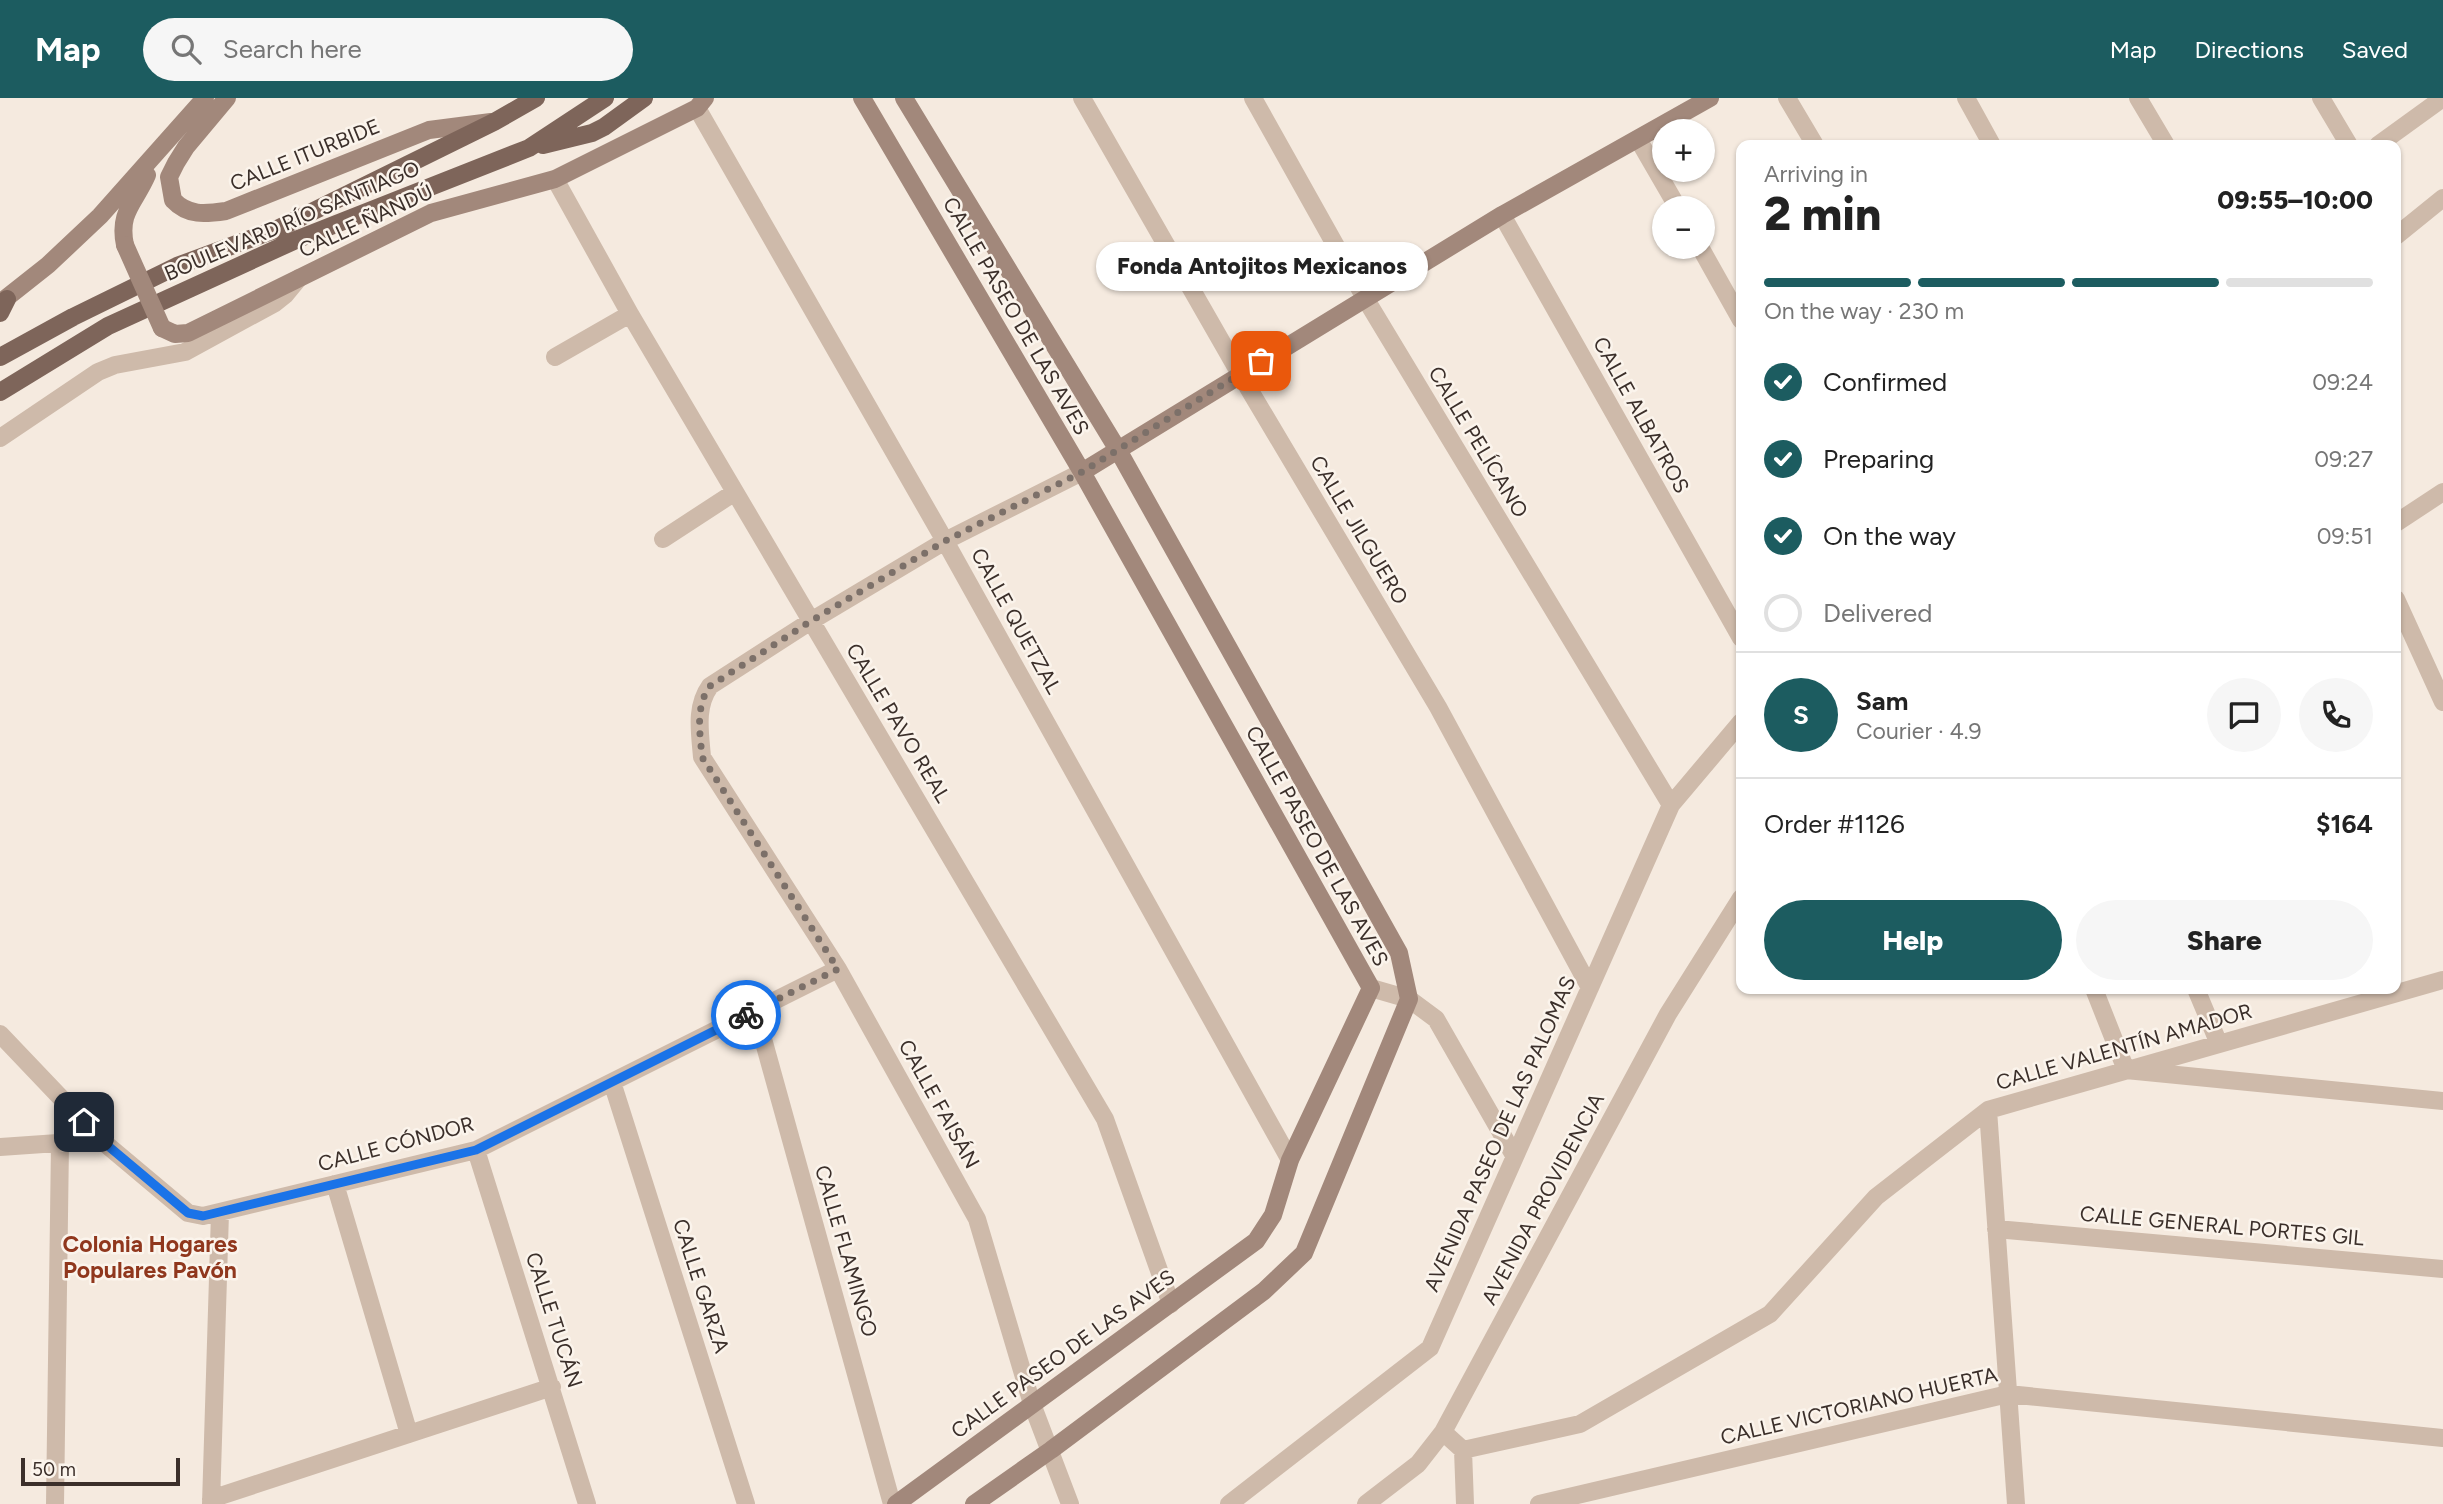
<!DOCTYPE html>
<html lang="en">
<head>
<meta charset="utf-8">
<style>
  body { margin:0; font-family:Figtree,sans-serif; background:#f6f6f6; color:#222; height:100vh; display:flex; flex-direction:column; font-size:26px; white-space:nowrap }
  * { box-sizing:border-box; margin:0 }
  p { font-size:23px; color:#767676 }
  .icon { flex:none; width:38px; height:38px; fill:none; stroke:currentColor; stroke-width:2; stroke-linecap:round; stroke-linejoin:round }
  .map { position:relative; flex:1; overflow:hidden }
  .side { position:absolute; left:1736px; top:42px; width:665px; height:854px; display:flex; flex-direction:column; background:#fff; border-radius:14px; box-shadow:0 2px 5px #0004 }
  .side>* { flex:none }
  .fabs { position:absolute; left:1652px; top:21px; display:grid; gap:14px }
  .fabs a { display:grid; place-items:center; width:63px; height:63px; border-radius:50%; background:#fff; box-shadow:0 2px 5px #0004; font-size:35px }
  .scale { position:absolute; left:21px; bottom:18px; width:159px; box-sizing:border-box; padding-left:7px; border:4px solid #3b2f2a; border-top:0; font-size:19px; line-height:24px; white-space:nowrap; color:#3b2f2a; -webkit-text-stroke:5px #fbf4ec; paint-order:stroke }
  .pin { position:absolute; display:grid; place-items:center; width:60px; height:60px; color:#fff; margin:-30px; border-radius:14px; box-shadow:0 4px 10px #0006 }
  .courier { position:absolute; display:grid; place-items:center; width:70px; height:70px; margin:-35px; border:5px solid #1a73e8; border-radius:50%; background:#fff; color:#222; box-shadow:0 2px 9px #0007 }
  .bubble { position:absolute; height:49px; border-radius:24px; background:#fff; box-shadow:0 2px 5px #0004; font-size:23px; font-weight:800; line-height:49px; text-align:center }
  .headline em { font-style:normal; font-weight:800 }
  .headline div { display:flex; flex-direction:column-reverse }
  .headline { display:flex; align-items:center; justify-content:space-between; height:119px; padding:0 28px }
  h1 { font-size:46px; font-weight:800; line-height:52px }
  .bar { display:grid; grid-template-columns:repeat(4,1fr); gap:10px 7px; align-content:center; height:84px; padding:0 28px }
  .bar i { height:9px; border-radius:5px; background:#e0e0e0 }
  .bar .on { background:#1c5c60 }
  .bar p { grid-column:span 4 }
  .line { display:flex; align-items:center; gap:18px; padding:0 28px; border-top:2px solid #e0e0e0 }
  .line div { flex:1 }
  .round { display:grid; place-items:center; flex:none; width:74px; height:74px; border-radius:37px; background:#f6f6f6 }
  ol { padding:0 28px; list-style:none }
  li { display:flex; align-items:center; gap:21px; height:77px }
  li p { margin-inline-start:auto }
  li .icon { padding:7px; border-radius:50%; background:#1c5c60; color:#fff; stroke-width:4 }
  li:last-child { color:#767676 }
  li i { width:38px; height:38px; border:4px solid #e0e0e0; border-radius:50% }
  .cta { display:flex; gap:14px; margin-top:auto; padding:14px 28px }
  .cta a { flex:1; height:80px; border-radius:42px; background:#1c5c60; color:#fff; font-size:28px; font-weight:800; line-height:80px; text-align:center }
  .cta a+a { background:#f6f6f6; color:#222 }
  header { display:flex; align-items:center; gap:42px; box-sizing:border-box; height:98px; padding:0 35px; background:#1c5c60; color:#fff }
  header strong { font-size:33px }
  nav { display:flex; gap:38px; margin-inline-start:auto; font-size:24px }
  .search { width:490px; height:63px; background:#f6f6f6; display:flex; align-items:center; gap:18px; box-sizing:border-box; padding:0 24px; border-radius:38px; color:#767676; font-size:26px }
  .map>svg:first-child { display:block }
  .lines { fill:none; stroke-linecap:round; stroke-linejoin:round }
  .street { stroke:#cebaaa; stroke-width:18 }
  .secondary { stroke:#a2887b; stroke-width:18 }
  .primary { stroke:#7e655a; stroke-width:18 }
  .secondary-bridge { stroke:#a2887b; stroke-width:18 }
  .done { stroke:#7c7069; stroke-width:7; stroke-dasharray:0 12.6 }
  .route { stroke:#1a73e8; stroke-width:9 }
  .labels { text-anchor:middle; stroke-width:5; stroke-linejoin:round; paint-order:stroke }
  .street-label { font-size:21px; fill:#3b2f2a; stroke:#fbf4ec }
  .neighbourhood-label { font-size:23px; font-weight:bold; fill:#90371d; stroke:#fbf4ec }
</style>
</head>
<body>
<header>
<strong>Map</strong>
<div class="search"><svg class="icon" aria-label="search" viewBox="0 0 24 24"><circle cx="10" cy="10" r="6"/><path d="M15 15l6 6"/></svg>Search here</div>
<nav><a>Map</a><a>Directions</a><a>Saved</a></nav>
</header>
<div class="map">
<svg width="2443" height="1406" viewBox="0 0 2443 1406">
  <rect width="100%" height="100%" fill="#f5eadf"/>
  <g class="lines">
    <path class="street" d="M1082 0 1240 276 1438 609 1590 890
      M1253 0 1365 200 1671 707
      M1787 0 1815 47
      M1966 0 1992 47
      M2138 0 2166 47
      M2321 0 2349 47
      M697 10 945 443 1290 1062
      M1638 41 1678 110
      M2378 47 2443 0
      M555 81 630 216 1105 1021 1171 1206
      M1502 117 1741 540
      M2396 138 2443 100
      M1700 149 1741 222
      M555 259 630 216
      M0 340 98 274 115 267 185 254 275 205 285 197 299 180
      M2396 425 2443 394
      M663 441 735 394
      M2396 501 2443 604
      M1371 890 1409 901 1436 921 1515 1059
      M2094 891 2126 972 2443 1003
      M2196 891 2219 946
      M755 912 892 1406
      M0 936 101 1042 188 1115 203 1118 476 1052 838 871
      M612 984 746 1406
      M1988 1012 2016 1406
      M0 1049 101 1042
      M476 1052 587 1406
      M335 1086 409 1336
      M1996 1131 2443 1171
      M1443 1334 1463 1352 1465 1406
      M1463 1352 1580 1326 1770 1216 1876 1099 1988 1012 2443 882
      M211 1401 552 1289
      M55 1406 60 1046
      M211 1406 220 1115
      M1070 1406 1032 1306 977 1121 838 871 702 659C700 634 695 609 710 588L811 523 945 443 1082 374
      M1229 1406 1430 1250 1671 707 1741 624
      M1366 1406 1418 1366 1443 1334 1668 916 1741 800
      M1539 1406 2008 1296 2443 1340"/>
    <path class="secondary" d="M227 0 186 49 176 65 169 79 173 102C188 118 205 116 226 113L429 32 491 24
      M862 0 1082 374 1371 890 1290 1062 1273 1117 1256 1143 896 1406
      M904 0 1118 352 1399 855 1409 901 1304 1155 1264 1193 1051 1352 974 1406
      M125 147C118 114 135 105 147 77
      M0 205 48 167 100 118 205 0
      M162 230 175 236 188 235 431 115 555 81 697 10 705 0
      M1082 374 1502 117 1710 0"/>
    <path class="primary" d="M543 47 592 35 604 29 644 0
      M0 215 7 201
      M0 259 73 219 177 168 277 131 494 24 536 0
      M0 294 108 228 298 141 529 50 605 0"/>
    <path class="secondary-bridge" d="M125 147 162 230"/>
  </g>
  <g class="lines">
    <path class="done" d="M746 917 838 871 702 659C700 634 695 609 710 588L811 523 945 443 1082 374 1261 263"/>
    <path class="route" d="M84 1024 101 1042 188 1115 203 1118 476 1052 746 917"/>
  </g>
  <g class="labels">
    <g class="street-label">
      <text transform="translate(305 57) rotate(-22)" y="7">CALLE ITURBIDE</text>
      <text transform="translate(292 123) rotate(-23)" y="7">BOULEVARD RÍO SANTIAGO</text>
      <text transform="translate(366 123) rotate(-25)" y="7">CALLE ÑANDÚ</text>
      <text transform="translate(1016 218) rotate(60)" y="7">CALLE PASEO DE LAS AVES</text>
      <text transform="translate(1641 317) rotate(61)" y="7">CALLE ALBATROS</text>
      <text transform="translate(1478 344) rotate(59)" y="7">CALLE PELÍCANO</text>
      <text transform="translate(1359 432) rotate(59)" y="7">CALLE JILGUERO</text>
      <text transform="translate(1016 523) rotate(61)" y="7">CALLE QUETZAL</text>
      <text transform="translate(898 625) rotate(59)" y="7">CALLE PAVO REAL</text>
      <text transform="translate(1317 748) rotate(61)" y="7">CALLE PASEO DE LAS AVES</text>
      <text transform="translate(2124 949) rotate(-16)" y="7">CALLE VALENTÍN AMADOR</text>
      <text transform="translate(939 1006) rotate(61)" y="7">CALLE FAISÁN</text>
      <text transform="translate(1500 1036) rotate(-66)" y="7">AVENIDA PASEO DE LAS PALOMAS</text>
      <text transform="translate(396 1046) rotate(-15)" y="7">CALLE CÓNDOR</text>
      <text transform="translate(1543 1101) rotate(-62)" y="7">AVENIDA PROVIDENCIA</text>
      <text transform="translate(2222 1128) rotate(5)" y="7">CALLE GENERAL PORTES GIL</text>
      <text transform="translate(846 1153) rotate(74)" y="7">CALLE FLAMINGO</text>
      <text transform="translate(701 1188) rotate(72)" y="7">CALLE GARZA</text>
      <text transform="translate(554 1222) rotate(72)" y="7">CALLE TUCÁN</text>
      <text transform="translate(1063 1256) rotate(-36)" y="7">CALLE PASEO DE LAS AVES</text>
      <text transform="translate(1859 1308) rotate(-13)" y="7">CALLE VICTORIANO HUERTA</text>
    </g>
    <g class="neighbourhood-label">
      <text x="150" y="1154">Colonia Hogares<tspan x="150" dy="26">Populares Pavón</tspan></text>
    </g>
  </g>
</svg>
<div class="fabs">
<a>+</a>
<a>−</a>
</div>
<div class="scale">50 m</div>
<div class="pin" style="left:1261px;top:263px;background:#ea580c"><svg class="icon" aria-label="bag" viewBox="0 0 24 24"><path d="M5 8h14l-1 12H6zM9 8a3 3 0 0 1 6 0"/></svg></div>
<div class="pin" style="left:84px;top:1024px;background:#1f2937"><svg class="icon" aria-label="home" viewBox="0 0 24 24"><path d="M3 11l9-7 9 7M6 9v11h12V9"/></svg></div>
<div class="courier" style="left:746px;top:917px"><svg class="icon" aria-label="bike" viewBox="0 0 24 24"><circle cx="6" cy="16" r="4"/><circle cx="18" cy="16" r="4"/><path d="M6 16l4-8h5l3 8M10 8l3 8H6M13 5h3"/></svg></div>
<div class="bubble" style="left:1096px;top:144px;width:332px">Fonda Antojitos Mexicanos</div>
<section class="side">
<div class="headline"><div><h1>2 min</h1><p>Arriving in</p></div><em>09:55–10:00</em></div>
<div class="bar"><i class="on"></i><i class="on"></i><i class="on"></i><i></i><p>On the way · 230 m</p></div>
<ol>
<li><svg class="icon" aria-label="check" viewBox="0 0 24 24"><path d="M5 12l5 5 9-10"/></svg>Confirmed<p>09:24</p></li>
<li><svg class="icon" aria-label="check" viewBox="0 0 24 24"><path d="M5 12l5 5 9-10"/></svg>Preparing<p>09:27</p></li>
<li><svg class="icon" aria-label="check" viewBox="0 0 24 24"><path d="M5 12l5 5 9-10"/></svg>On the way<p>09:51</p></li>
<li><i></i>Delivered</li>
</ol>
<div class="line" style="height:126px"><b class="round" style="background:#1c5c60;color:#fff">S</b><div><b>Sam</b><p>Courier · 4.9</p></div><a class="round"><svg class="icon" aria-label="chat" viewBox="0 0 24 24"><path d="M4 5h16v11H9l-5 4z"/></svg></a><a class="round"><svg class="icon" aria-label="phone" viewBox="0 0 24 24"><path d="M5 4h4l2 5-3 2q2 4 5 5l2-3 5 2v4C11 20 4 13 5 4z"/></svg></a></div>
<div class="line" style="height:91px"><div>Order #1126</div><b>$164</b></div>
<div class="cta"><a>Help</a><a>Share</a></div>
</section>
</div>
</body>
</html>
